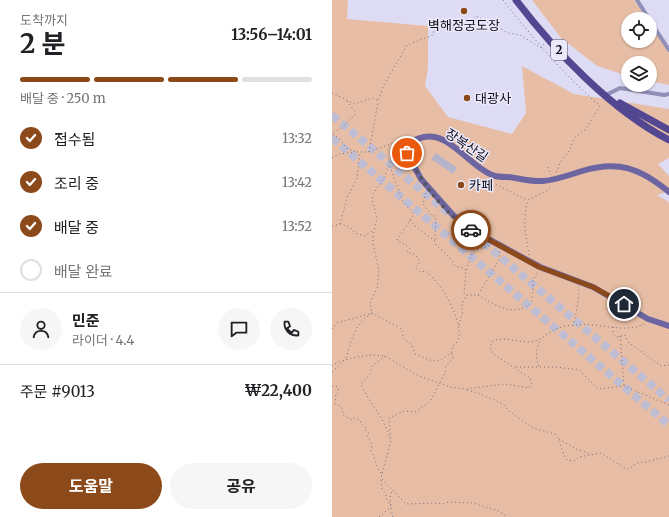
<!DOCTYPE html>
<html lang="ko">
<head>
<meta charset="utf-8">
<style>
  body { margin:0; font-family:Merriweather,"Noto Sans KR",serif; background:#f6f6f6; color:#202124; height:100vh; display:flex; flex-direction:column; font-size:15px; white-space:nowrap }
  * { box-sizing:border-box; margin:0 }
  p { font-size:13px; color:#757577 }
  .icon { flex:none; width:22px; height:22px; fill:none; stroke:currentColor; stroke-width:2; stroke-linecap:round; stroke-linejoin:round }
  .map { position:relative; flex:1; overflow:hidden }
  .details { display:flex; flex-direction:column; background:#fff; width:332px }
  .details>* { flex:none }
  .controls { position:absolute; left:289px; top:12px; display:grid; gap:8px }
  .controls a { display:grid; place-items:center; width:36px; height:36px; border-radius:50%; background:#fff; box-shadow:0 1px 3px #0004; font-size:20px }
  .pin { position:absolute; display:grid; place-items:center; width:34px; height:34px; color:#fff; margin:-17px; border:2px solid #fff; border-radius:50%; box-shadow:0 1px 4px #0007 }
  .courier { position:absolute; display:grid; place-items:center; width:40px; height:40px; margin:-20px; border:3px solid #8c4919; border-radius:50%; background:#fff; color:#222; box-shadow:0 1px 5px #0007 }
  .headline em { font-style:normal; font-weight:700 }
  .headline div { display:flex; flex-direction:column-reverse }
  .headline { display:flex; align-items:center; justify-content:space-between; height:68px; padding:0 20px }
  h1 { font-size:26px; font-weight:700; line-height:30px }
  .bar { display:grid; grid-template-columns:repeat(4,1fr); gap:6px 4px; align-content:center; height:48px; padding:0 20px }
  .bar i { height:5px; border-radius:3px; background:#e0e0e0 }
  .bar .selected { background:#8c4919 }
  .bar p { grid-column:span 4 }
  .line { display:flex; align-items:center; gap:10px; padding:0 20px; border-top:1px solid #e0e0e0 }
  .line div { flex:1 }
  .round { display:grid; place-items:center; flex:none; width:42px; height:42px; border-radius:21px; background:#f6f6f6 }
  ol { padding:0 20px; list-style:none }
  li { display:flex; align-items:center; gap:12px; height:44px }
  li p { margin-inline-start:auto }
  li .icon { padding:4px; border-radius:50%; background:#8c4919; color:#fff; stroke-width:4 }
  li:last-child { color:#757577 }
  li i { width:22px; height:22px; border:2px solid #e0e0e0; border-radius:50% }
  .primary-button { display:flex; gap:8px; margin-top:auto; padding:8px 20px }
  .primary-button a { flex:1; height:46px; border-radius:24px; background:#8c4919; color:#fff; font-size:16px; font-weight:700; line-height:46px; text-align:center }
  .primary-button a+a { background:#f6f6f6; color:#202124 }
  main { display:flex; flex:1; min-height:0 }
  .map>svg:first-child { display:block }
  .green { fill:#e7bea5 }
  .building { fill:#b6b4cb }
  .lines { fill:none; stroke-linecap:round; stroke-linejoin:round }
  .highway-tunnel { stroke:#bfbdd3; stroke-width:8; stroke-dasharray:8 4; stroke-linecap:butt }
  .path { stroke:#706e7e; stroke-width:1; stroke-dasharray:1 3; stroke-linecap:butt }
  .street { stroke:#918eb8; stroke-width:4 }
  .secondary { stroke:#6d65a2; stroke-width:6 }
  .primary { stroke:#544792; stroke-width:7 }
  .done { stroke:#575563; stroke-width:4; stroke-dasharray:0 7.2 }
  .route { stroke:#8c4919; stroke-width:5 }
  .poi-dot { fill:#8c4919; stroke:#ebeafd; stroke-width:1.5 }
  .labels { text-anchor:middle; stroke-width:3; stroke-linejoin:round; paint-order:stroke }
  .shield { fill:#ebeafd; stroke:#504f5b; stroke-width:1 }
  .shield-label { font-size:12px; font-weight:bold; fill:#0e0d15 }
  .poi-label { font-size:13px; fill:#0e0d15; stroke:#ebeafd; text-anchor:start }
  .street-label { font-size:13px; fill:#0e0d15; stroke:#ebeafd }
</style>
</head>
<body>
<main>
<section class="details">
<div class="headline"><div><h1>2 분</h1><p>도착까지</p></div><em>13:56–14:01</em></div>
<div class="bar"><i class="selected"></i><i class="selected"></i><i class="selected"></i><i></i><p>배달 중 · 250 m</p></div>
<ol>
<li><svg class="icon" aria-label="check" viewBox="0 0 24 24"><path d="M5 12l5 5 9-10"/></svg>접수됨<p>13:32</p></li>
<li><svg class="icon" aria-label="check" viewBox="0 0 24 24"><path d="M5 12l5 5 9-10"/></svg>조리 중<p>13:42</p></li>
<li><svg class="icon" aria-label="check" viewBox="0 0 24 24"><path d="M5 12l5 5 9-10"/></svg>배달 중<p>13:52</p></li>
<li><i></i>배달 완료</li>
</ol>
<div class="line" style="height:72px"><a class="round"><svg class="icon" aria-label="person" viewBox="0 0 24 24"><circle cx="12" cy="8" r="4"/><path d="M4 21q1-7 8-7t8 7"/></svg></a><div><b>민준</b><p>라이더 · 4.4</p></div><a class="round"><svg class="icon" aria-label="chat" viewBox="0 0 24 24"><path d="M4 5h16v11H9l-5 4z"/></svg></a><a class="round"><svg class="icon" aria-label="phone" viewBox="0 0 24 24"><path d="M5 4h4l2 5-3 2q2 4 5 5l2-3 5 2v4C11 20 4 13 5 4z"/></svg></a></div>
<div class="line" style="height:52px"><div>주문 #9013</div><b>₩22,400</b></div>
<div class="primary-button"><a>도움말</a><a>공유</a></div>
</section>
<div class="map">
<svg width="337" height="517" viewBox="0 0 337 517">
  <rect width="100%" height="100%" fill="#dedcf4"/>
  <path class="green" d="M0 0H16L15 19 96 26V68L93 86 116 117 180 134 194 113 190 66 242 94 337 109V158L326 164 337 176V191L325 195 337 202V517H0Z
    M200 0H302L315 19H296V41H318V23L337 51V85L318 81V63H296V76L265 66 229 38Z"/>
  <path class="building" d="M104 153 125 168 121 174 99 159Z"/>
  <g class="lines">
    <path class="highway-tunnel" d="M0 115 120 216
      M0 138 337 425
      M133 227 337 400"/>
    <path class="path" d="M171 0C201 38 231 74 268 106L254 129 242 138 238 150 229 161 224 173
      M0 93 13 99 22 104 41 98 46 101 52 85 75 45 101 35 103 26C120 28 132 30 144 16L176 33 188 35 209 48 212 44
      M15 101 24 113 13 125 0 134 9 140 14 148 24 152
      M25 152H37L64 142 70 143
      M37 152 46 102
      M0 158 8 154 22 152
      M216 167 219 175
      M152 183 163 184 195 200
      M94 193 91 204 100 216H103L104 219 103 241
      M78 220 83 226 103 241 104 245 118 258 123 266 131 268 134 270 132 293 134 295
      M8 224 15 198 25 178 28 153
      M0 226 8 224 18 227 23 233 32 236 42 230
      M197 255C194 235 190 220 196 200L216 190 221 186
      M134 270C142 251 136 252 157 246V245
      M146 295C163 305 183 319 200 302 200 294 202 287 201 280L206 271
      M127 325 131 311C128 305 132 301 134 295H146L168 258 167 251
      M241 326C243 319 249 292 246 286
      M281 327V334L285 337 293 335 296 342 329 366 337 365
      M0 329 5 323 40 313 70 329 71 338 80 345 83 354C102 361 102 366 120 352V347C122 345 125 343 126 340 133 322 108 282 94 271L89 272 83 267 88 262 84 255 75 252 78 248 65 240 82 214 71 202 57 164
      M288 336 292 385
      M53 356 40 366 38 374 29 384C37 403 53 418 58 439
      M14 358C20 339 22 324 40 313L38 303 45 288 47 270 41 244V236L45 218 40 199 41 194 52 178 62 152 70 146
      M0 366 6 362 25 357 39 355 53 356 87 376 119 387 134 389 173 384 197 388 200 383 198 378 161 354 158 347 161 341C172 336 184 342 197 342 209 342 216 331 227 328 232 326 239 325 245 325 266 322 293 334 312 324
      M207 366C203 357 204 347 209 339
      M184 367H224L247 370 266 389 292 386 337 405
      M0 372 12 361
      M0 386 6 387 7 392 4 394 3 403 10 408 12 416 20 420 22 418 28 420 29 424 34 428 33 430 37 433 35 436 40 444 39 452C45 459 43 468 50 474L49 478 74 504 104 503 111 504 117 502 141 503 167 511 175 517
      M135 390 146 393 171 404 177 411 201 428 223 434C229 442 229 451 235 460L243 461 247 457 269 453 294 469 299 468 304 463 314 462 337 456
      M227 439 244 449 260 454
      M50 473 59 441 57 418 72 411 84 412 99 400 113 373 114 366 121 359 120 353
      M59 505 58 498 60 490
      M59 508 61 517
      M47 517 59 507 54 497V494L50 489 49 479"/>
    <path class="street" d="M305 0 317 19
      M318 21 337 50
      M274 95 288 88 332 95 337 94"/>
    <path class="secondary" d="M337 192C308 168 286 160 250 171 237 175 224 180 211 181 199 182 187 178 175 177 170 177 164 177 160 175 131 163 112 119 76 144L75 153 89 179 121 215 136 228 208 267 261 287 316 319 337 326"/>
    <path class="primary" d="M184 0C223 51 279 110 337 140
      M288 103 337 130"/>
  </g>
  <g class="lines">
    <path class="done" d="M75 153C87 179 114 216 139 230"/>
    <path class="route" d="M139 230 207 267 261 287 292 304"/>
  </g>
  <g class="poi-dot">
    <circle cx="132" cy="11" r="4"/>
    <circle cx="135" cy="98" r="4"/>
    <circle cx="129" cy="185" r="4"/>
  </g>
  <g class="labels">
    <rect class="shield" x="219" y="40" width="16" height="20" rx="3"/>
    <g class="shield-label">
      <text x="227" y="54">2</text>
    </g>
    <g class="poi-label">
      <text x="132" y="30" text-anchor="middle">벽해정궁도장</text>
      <text x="143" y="103">대광사</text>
      <text x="137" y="190">카페</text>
    </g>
    <g class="street-label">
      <text transform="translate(135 145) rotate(34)" y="5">장복산길</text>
    </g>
  </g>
</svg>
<div class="controls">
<a><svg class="icon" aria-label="locate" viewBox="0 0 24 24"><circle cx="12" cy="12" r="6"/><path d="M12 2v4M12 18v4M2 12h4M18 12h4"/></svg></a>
<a><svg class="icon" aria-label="layers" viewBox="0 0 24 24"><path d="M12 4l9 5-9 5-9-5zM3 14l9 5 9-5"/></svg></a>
</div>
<div class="pin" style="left:75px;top:153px;background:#ea580c"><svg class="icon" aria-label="bag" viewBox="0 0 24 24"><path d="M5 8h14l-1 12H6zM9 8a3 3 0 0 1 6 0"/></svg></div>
<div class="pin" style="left:292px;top:304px;background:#1f2937"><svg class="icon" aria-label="home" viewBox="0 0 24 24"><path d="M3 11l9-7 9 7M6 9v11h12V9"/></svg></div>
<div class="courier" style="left:139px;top:230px"><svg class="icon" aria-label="car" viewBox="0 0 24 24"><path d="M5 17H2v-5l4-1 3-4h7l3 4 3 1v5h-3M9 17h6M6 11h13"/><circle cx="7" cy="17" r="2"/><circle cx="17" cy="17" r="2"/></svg></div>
</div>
</main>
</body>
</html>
